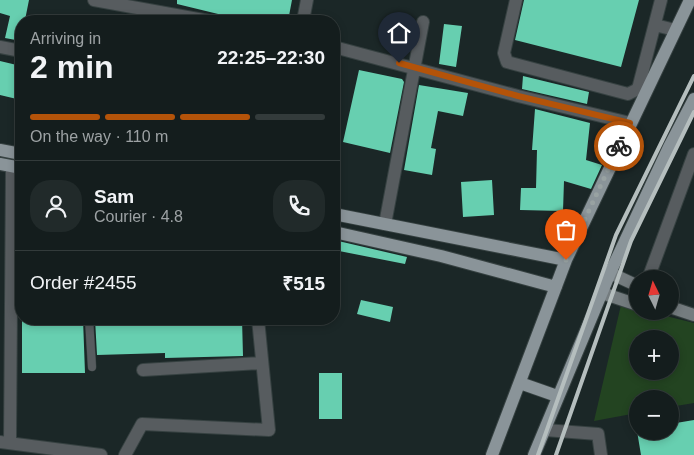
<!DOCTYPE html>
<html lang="en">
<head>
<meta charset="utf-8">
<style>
  body { margin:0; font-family:Helvetica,sans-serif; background:#212a2a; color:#f1f3f6; height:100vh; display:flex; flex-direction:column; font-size:19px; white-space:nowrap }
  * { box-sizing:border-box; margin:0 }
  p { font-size:16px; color:#9da2a4 }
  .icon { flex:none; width:28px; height:28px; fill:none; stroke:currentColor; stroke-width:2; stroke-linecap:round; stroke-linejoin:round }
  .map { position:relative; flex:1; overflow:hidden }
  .panel { position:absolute; left:15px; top:15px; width:325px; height:310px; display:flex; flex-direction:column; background:#141d1d; border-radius:20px; box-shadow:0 2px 8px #0003,0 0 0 1px #333b3b }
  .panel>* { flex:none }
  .needle { width:32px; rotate:355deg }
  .tools { position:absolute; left:629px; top:270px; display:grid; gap:10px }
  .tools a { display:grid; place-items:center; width:50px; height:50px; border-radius:50%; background:#141d1d; box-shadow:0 2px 8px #0003,0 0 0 1px #333b3b; font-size:25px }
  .pin { position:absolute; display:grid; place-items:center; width:42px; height:42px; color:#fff; margin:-51px -21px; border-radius:50% 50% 50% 0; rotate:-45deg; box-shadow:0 0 5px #0007 }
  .pin .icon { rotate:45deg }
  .courier { position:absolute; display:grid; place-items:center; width:50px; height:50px; margin:-25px; border:4px solid #b45309; border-radius:50%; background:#fff; color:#222; box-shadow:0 1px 6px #0007 }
  .overview em { font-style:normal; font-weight:700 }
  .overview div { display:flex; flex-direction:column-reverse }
  .overview { display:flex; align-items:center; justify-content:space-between; height:85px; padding:0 15px }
  h1 { font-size:32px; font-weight:700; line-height:38px }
  .bar { display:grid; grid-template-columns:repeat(4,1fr); gap:8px 5px; align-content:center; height:60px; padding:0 15px }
  .bar i { height:6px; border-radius:4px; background:#333b3b }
  .bar .current { background:#b45309 }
  .bar p { grid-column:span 4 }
  .line { display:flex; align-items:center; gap:12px; padding:0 15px; border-top:1px solid #333b3b }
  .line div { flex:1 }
  .round { display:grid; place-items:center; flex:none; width:52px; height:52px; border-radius:20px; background:#212a2a }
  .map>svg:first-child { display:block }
  .green { fill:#234421; fill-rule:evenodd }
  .building { fill:#67cfb0 }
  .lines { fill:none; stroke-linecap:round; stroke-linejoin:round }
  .service-casing { stroke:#364141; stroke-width:9 }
  .minor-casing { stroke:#364141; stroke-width:14 }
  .secondary-casing { stroke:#364141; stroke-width:14 }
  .primary-casing { stroke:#364141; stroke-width:14 }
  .service { stroke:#575c5f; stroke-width:8 }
  .minor { stroke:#575c5f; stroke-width:12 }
  .secondary { stroke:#747c7f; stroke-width:12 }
  .primary { stroke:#8a9499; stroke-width:12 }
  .rail { stroke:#b5bebe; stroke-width:4 }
  .done { stroke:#98a2a2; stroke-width:5; stroke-dasharray:0 9 }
  .route { stroke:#b45309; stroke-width:6 }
</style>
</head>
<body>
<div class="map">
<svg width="694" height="455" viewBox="0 0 694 455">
  <rect width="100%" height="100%" fill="#1b2727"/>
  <path class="green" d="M621 305 637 309 638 311H646L694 323V403L670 407V399H638L637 413 594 421ZM638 339H670V371H638Z"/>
  <path class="building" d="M0 0H29L25 20 21 19V41L5 38 10 16 0 13Z
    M177 0H292L288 21H247L177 4Z
    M524 0H639L621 67 515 40Z
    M444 24 462 26 456 67 439 64Z
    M0 61 21 66V100L0 95Z
    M359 70 402 79 404 82 390 153 343 142Z
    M523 76 589 92 587 104 522 89Z
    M419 85 468 93 463 116 438 111 431 148 436 149 432 175 404 170Z
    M535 109 590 123 586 160 602 165 591 189 564 181 563 211 520 210 521 188H536L537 150H532Z
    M492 180 494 215 463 217 461 182Z
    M334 240 407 257 405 264 334 250Z
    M361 300 393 307 390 322 357 314Z
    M22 319H83L85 373H22Z
    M95 319H242L243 356 165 358V353L97 355Z
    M319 373H342V419H319Z
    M694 420V455H641L637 431H670V424Z"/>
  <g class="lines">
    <defs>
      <path id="service" d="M89 319 92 367"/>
      <path id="minor" d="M94 0 209 21
        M516 0 504 53 507 62 628 94 638 89 661 0
        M303 21 307 0
        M655 25 675 30
        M0 47 21 51
        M334 47 518 96 630 123
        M385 224 423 22
        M648 279 694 154
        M143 370 262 363
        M545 430 598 434 601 455
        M0 442 101 455
        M10 442 12 166
        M125 455 142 424 269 430 258 319"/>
      <path id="secondary" d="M610 273 638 286
        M602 293 638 305
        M670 307 694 315"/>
      <path id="primary" d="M0 150 21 154
        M0 164 21 168
        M334 214 566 260
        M334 232 441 256 556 287
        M520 383 557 396
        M492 455 566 260 690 0
        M534 455 610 273 669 147 694 99"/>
    </defs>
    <use href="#service" class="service-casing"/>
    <use href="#minor" class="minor-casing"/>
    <use href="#secondary" class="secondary-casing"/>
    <use href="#primary" class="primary-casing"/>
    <use href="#service" class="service"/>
    <use href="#minor" class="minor"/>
    <use href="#secondary" class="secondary"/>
    <use href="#primary" class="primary"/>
    <path class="rail" d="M538 455 616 235 694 76
      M556 455 631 241 694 112"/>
  </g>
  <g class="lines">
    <path class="done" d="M566 260 619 146"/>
    <path class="route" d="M399 63 518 96 630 123 619 146"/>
  </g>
</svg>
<div class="tools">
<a><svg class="needle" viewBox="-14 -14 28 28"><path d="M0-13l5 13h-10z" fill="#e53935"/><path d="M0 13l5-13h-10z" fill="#9da2a4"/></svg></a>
<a>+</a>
<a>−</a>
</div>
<div class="pin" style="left:566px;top:260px;background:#ea580c"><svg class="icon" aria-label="bag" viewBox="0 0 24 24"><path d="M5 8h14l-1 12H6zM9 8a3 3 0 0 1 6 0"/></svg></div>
<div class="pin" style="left:399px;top:63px;background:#1f2937"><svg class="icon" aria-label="home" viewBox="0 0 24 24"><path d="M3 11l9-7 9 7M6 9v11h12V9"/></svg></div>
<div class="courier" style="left:619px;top:146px"><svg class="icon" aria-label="bike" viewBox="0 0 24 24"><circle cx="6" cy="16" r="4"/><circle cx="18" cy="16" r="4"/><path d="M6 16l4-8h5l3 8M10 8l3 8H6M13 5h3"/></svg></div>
<section class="panel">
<div class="overview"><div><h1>2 min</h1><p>Arriving in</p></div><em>22:25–22:30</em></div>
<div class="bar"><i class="current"></i><i class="current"></i><i class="current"></i><i></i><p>On the way · 110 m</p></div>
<div class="line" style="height:90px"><a class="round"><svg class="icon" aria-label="person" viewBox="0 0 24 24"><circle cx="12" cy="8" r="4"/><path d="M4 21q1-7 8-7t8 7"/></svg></a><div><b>Sam</b><p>Courier · 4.8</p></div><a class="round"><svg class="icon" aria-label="phone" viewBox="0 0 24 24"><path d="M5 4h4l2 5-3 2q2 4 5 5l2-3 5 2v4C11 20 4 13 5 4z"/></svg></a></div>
<div class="line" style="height:65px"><div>Order #2455</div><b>₹515</b></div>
</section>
</div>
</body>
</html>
